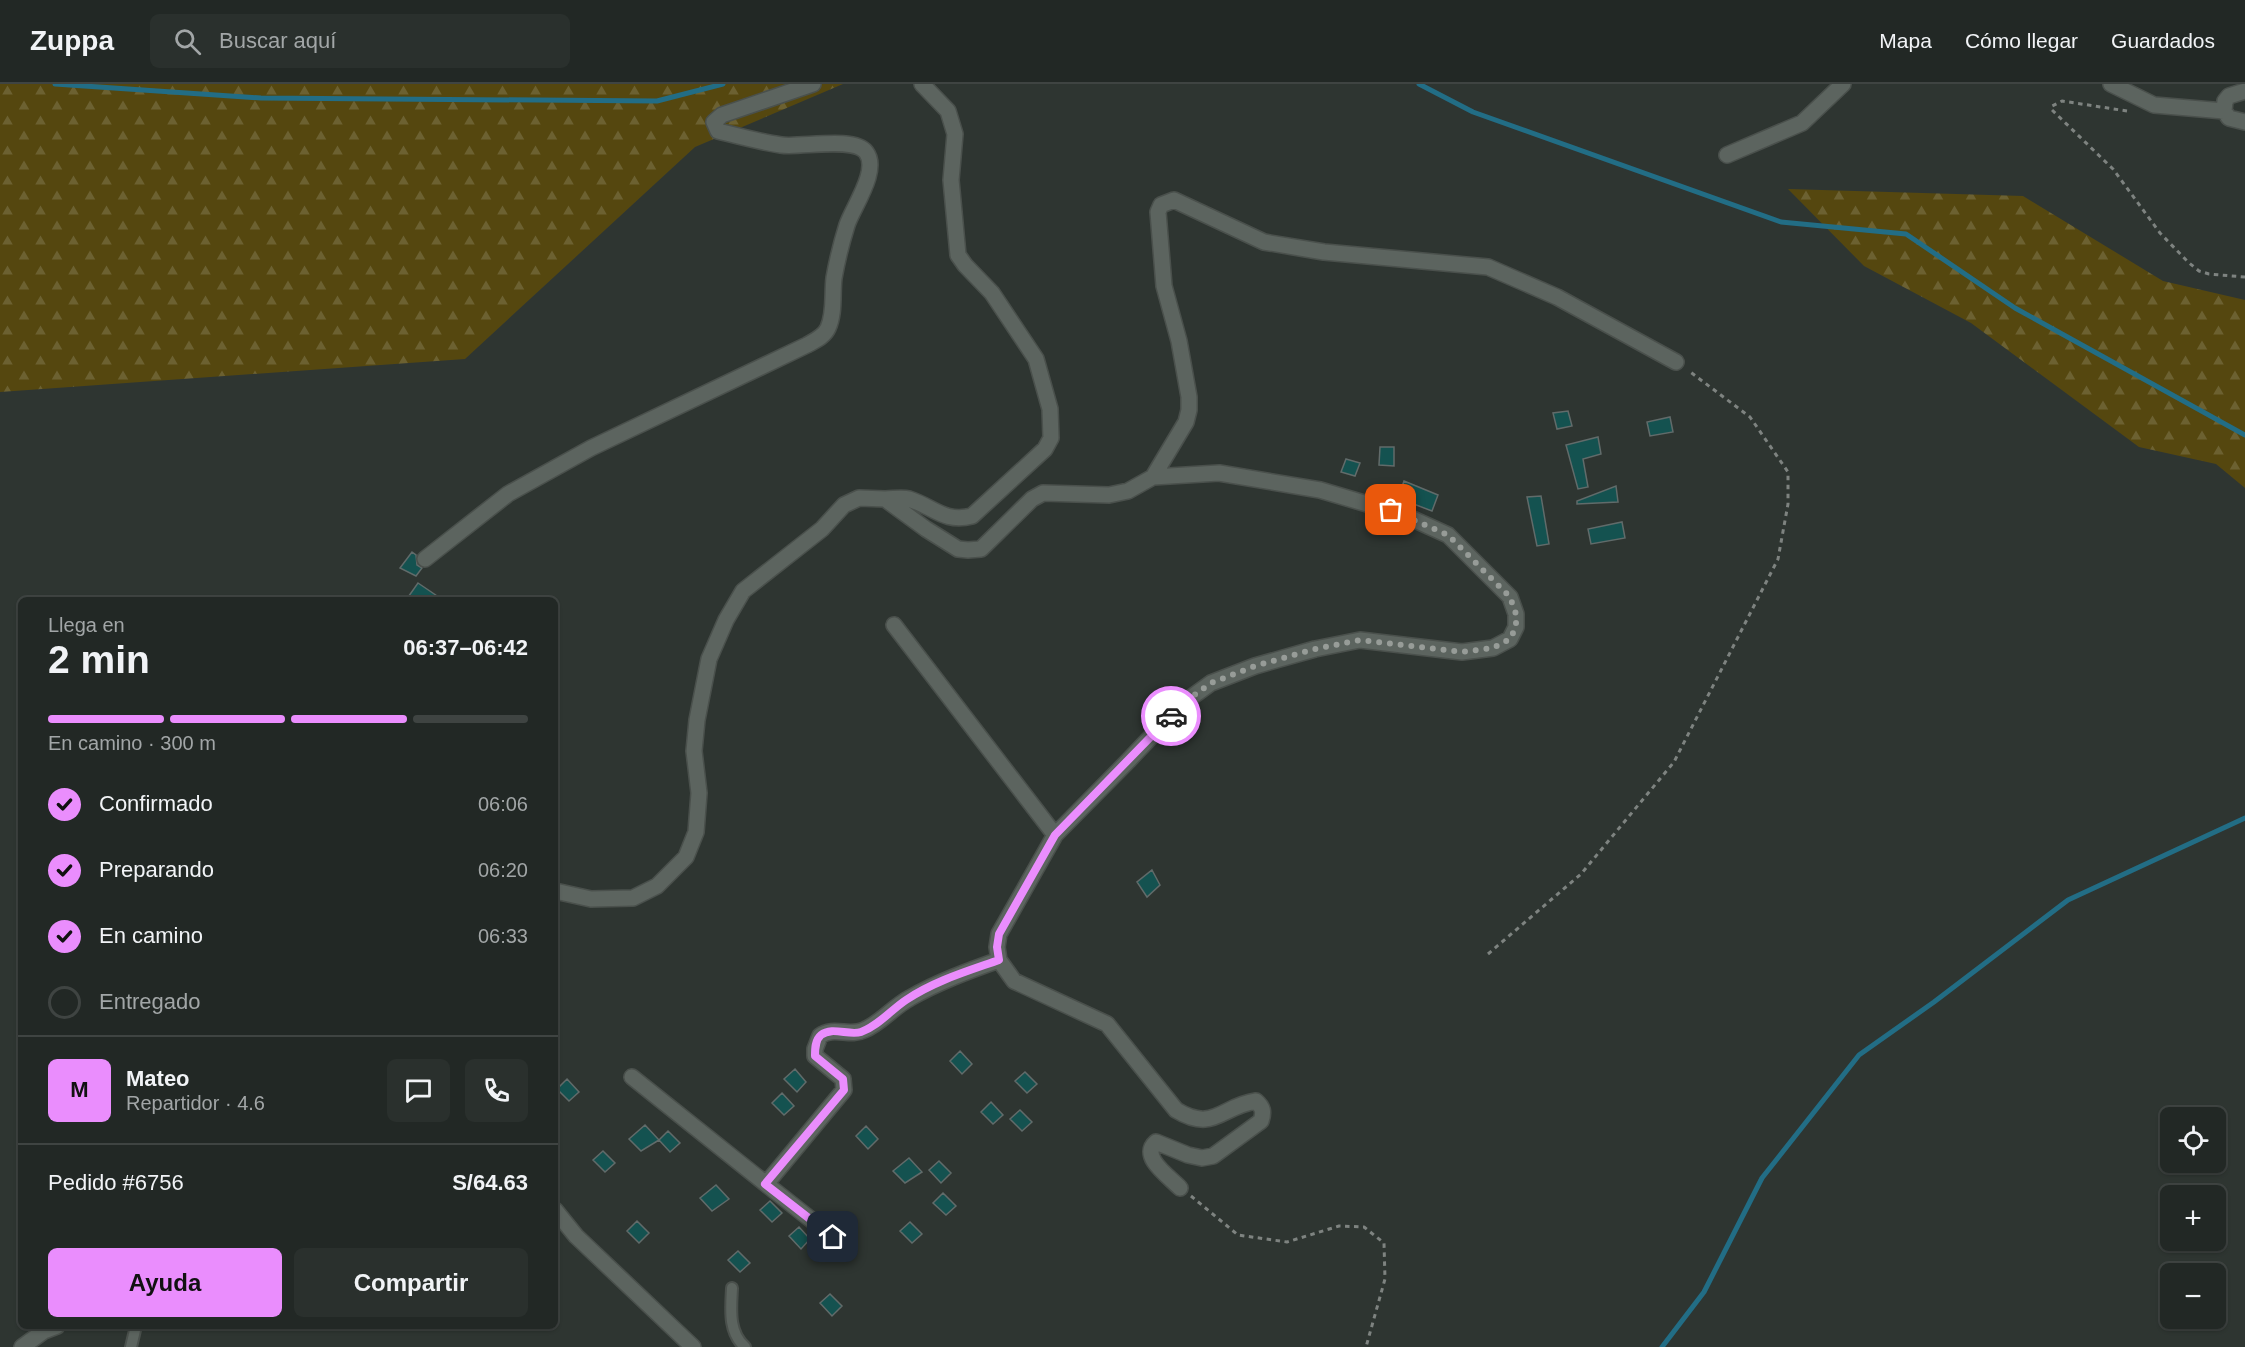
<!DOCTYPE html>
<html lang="es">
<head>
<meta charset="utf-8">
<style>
  body { margin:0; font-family:Arial,sans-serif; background:#2a302d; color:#f1f3f6; height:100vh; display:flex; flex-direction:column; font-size:22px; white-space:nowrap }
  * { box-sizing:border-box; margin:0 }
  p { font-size:20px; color:#a2a6a7 }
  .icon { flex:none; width:33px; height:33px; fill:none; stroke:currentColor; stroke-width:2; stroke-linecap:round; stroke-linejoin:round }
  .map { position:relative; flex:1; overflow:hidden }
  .drawer { position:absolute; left:18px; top:513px; width:540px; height:732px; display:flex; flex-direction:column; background:#222825; border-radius:9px; box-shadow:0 2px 4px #0004,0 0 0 2px #3f4442 }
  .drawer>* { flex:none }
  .tools { position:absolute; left:2160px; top:1023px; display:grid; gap:12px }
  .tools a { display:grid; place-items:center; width:66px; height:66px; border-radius:9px; background:#222825; box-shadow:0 2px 4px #0004,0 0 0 2px #3f4442; font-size:30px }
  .pin { position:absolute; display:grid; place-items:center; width:51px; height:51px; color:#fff; margin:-26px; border-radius:12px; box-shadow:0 3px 9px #0006 }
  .courier { position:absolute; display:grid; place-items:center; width:60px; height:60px; margin:-30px; border:4px solid #ea8dfd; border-radius:50%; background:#fff; color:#222; box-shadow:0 2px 8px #0007 }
  .overview em { font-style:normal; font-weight:800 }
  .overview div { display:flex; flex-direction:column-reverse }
  .overview { display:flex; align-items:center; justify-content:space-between; height:102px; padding:0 30px }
  h1 { font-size:39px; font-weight:800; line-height:45px }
  .bar { display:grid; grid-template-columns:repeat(4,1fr); gap:9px 6px; align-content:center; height:72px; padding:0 30px }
  .bar i { height:8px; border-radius:4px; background:#3f4442 }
  .bar .current { background:#ea8dfd }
  .bar p { grid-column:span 4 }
  .line { display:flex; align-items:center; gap:15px; padding:0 30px; border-top:2px solid #3f4442 }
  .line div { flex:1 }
  .round { display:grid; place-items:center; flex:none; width:63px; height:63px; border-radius:9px; background:#2a302d }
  ol { padding:0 30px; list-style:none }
  li { display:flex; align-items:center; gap:18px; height:66px }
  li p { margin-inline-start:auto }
  li .icon { padding:6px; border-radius:50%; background:#ea8dfd; color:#111; stroke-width:4 }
  li:last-child { color:#a2a6a7 }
  li i { width:33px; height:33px; border:3px solid #3f4442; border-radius:50% }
  .cta { display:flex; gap:12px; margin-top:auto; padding:12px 30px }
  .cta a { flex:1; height:69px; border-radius:9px; background:#ea8dfd; color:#111; font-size:24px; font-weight:800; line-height:69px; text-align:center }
  .cta a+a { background:#2a302d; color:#f1f3f6 }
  header { display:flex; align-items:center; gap:36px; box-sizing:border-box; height:84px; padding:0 30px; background:#222825; border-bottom:2px solid #3f4442 }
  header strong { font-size:28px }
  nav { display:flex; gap:33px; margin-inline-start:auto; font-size:21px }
  .search { width:420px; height:54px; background:#2a302d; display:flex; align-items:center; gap:15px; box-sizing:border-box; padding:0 21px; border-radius:9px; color:#a2a6a7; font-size:22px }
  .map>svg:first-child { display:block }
  .forest { fill:url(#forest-firs) }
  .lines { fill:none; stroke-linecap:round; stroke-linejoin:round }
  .stream { stroke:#226d85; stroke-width:5 }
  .building { fill:#145250; stroke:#616b6a; stroke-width:1.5 }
  .lane-casing { stroke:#4a504c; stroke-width:14 }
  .street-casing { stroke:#4a504c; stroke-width:18 }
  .path { stroke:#7e8380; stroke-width:3; stroke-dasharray:4.5 4.5; stroke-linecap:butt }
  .lane { stroke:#5c645f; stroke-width:10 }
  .street { stroke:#5c645f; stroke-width:15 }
  .done { stroke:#979c98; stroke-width:6; stroke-dasharray:0 10.8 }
  .route { stroke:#ea8dfd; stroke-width:8 }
</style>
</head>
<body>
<header>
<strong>Zuppa</strong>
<div class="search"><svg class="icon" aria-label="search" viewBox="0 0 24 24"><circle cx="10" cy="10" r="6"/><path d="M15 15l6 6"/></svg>Buscar aquí</div>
<nav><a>Mapa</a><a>Cómo llegar</a><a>Guardados</a></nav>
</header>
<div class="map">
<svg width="2245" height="1263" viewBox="0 0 2245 1263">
  <defs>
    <pattern id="forest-firs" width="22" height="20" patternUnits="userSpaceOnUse" patternTransform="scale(1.5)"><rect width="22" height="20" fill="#55470f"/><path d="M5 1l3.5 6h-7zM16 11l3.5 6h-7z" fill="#6c6131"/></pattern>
  </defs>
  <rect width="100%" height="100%" fill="#2e3531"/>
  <path class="forest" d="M0 0H843L695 63 465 275 0 308Z
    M1788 105 2023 112 2163 197 2245 216V404L2216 380 2139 363 1971 239 1864 182Z"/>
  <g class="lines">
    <path class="stream" d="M55 0 261 14 657 17 723 0
      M1419 0 1473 28 1781 138 1906 150 2015 224 2245 351
      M1662 1263 1704 1208 1762 1094 1859 971 1934 918 2068 816 2245 734"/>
  </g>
  <path class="building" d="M1568 327 1572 342 1557 345 1553 329Z
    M1670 333 1673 348 1650 352 1647 338Z
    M1598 353 1601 370 1583 375 1588 403 1578 405 1566 361Z
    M1380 363H1394V382L1379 381Z
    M1346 375 1360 379 1355 392 1341 388Z
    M1404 397 1438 411 1432 427 1398 414Z
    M1616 402 1618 418 1577 420V417Z
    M1541 412 1549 460 1537 462 1527 413Z
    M1622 438 1625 454 1591 460 1588 445Z
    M412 468 416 471 417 481 422 484 416 492 400 484Z
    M418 499 443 516H406Z
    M1152 786 1160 801 1147 813 1137 798Z
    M960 967 972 980 962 990 950 977Z
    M795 985 806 998 797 1008 784 995Z
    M1025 988 1037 1000 1027 1009 1015 997Z
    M567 995 579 1008 569 1017 557 1005Z
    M782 1009 794 1022 784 1031 772 1019Z
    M991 1018 1003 1031 993 1040 981 1028Z
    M1020 1026 1032 1038 1022 1047 1010 1035Z
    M645 1041 659 1056 641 1067 629 1055Z
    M866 1042 878 1055 868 1065 856 1052Z
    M668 1047 680 1059 670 1068 659 1056Z
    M603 1067 615 1079 605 1088 593 1076Z
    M909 1074 922 1088 905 1099 893 1087Z
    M939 1077 951 1089 941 1099 929 1086Z
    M716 1101 729 1115 712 1127 700 1114Z
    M943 1109 956 1122 946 1131 933 1119Z
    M770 1117 782 1129 772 1138 760 1126Z
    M637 1137 649 1149 639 1159 627 1147Z
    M910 1138 922 1150 912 1159 900 1147Z
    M799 1143 810 1155 801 1165 789 1152Z
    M738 1167 750 1179 740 1188 728 1176Z
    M830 1210 842 1222 832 1232 820 1219Z"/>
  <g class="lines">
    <defs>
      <path id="lane" d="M732 1204C731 1225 728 1248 745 1263
        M131 1263 136 1242"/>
      <path id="street" d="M2111 0 2154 21 2224 27
        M2245 7 2229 12 2225 17 2224 27 2229 34 2245 38
        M1727 71 1802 39 1843 0
        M1153 393 1186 338 1189 326V313L1179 257 1164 202 1158 128 1161 121 1174 116 1264 158 1324 168 1488 183 1557 213 1676 278
        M885 415C893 415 902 413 909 415 934 423 944 439 972 432L1045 365 1051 354 1050 325 1036 275 992 209 965 181 958 171 951 96 955 50 948 27 922 0
        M425 475 508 410 591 364 807 261C814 257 824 253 828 244 835 229 832 210 834 194 837 177 842 157 847 141 853 123 880 86 866 68 854 52 800 64 781 61 760 58 738 52 718 47L714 38 722 31 813 0
        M894 541 1055 751
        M555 807 591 815 633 814 657 802 686 773 696 748 699 709 694 667 697 636 709 575 726 536 743 507 822 445 844 421 859 414 885 415 926 445 958 465 968 466 981 465 1032 415 1043 409 1109 411 1128 407 1153 393 1219 389 1320 406 1404 431 1448 451 1510 513 1516 530V543L1510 555 1493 564 1462 568 1360 556 1315 565 1255 582 1211 599 1182 620 1129 676 1055 751 999 850 997 863 999 876 1014 897 1107 940 1176 1026C1214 1049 1221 1022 1256 1017 1263 1023 1264 1028 1261 1037L1213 1072 1202 1074 1188 1071 1156 1058C1139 1073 1170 1093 1180 1104
        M632 993 766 1100 844 1006 843 995 815 972V965L820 952C833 942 850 953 864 946 881 939 893 923 910 914 938 898 968 887 999 876
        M766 1100 833 1153
        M555 1126 576 1152 693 1263
        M22 1263 44 1247 57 1242"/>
    </defs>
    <use href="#lane" class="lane-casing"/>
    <use href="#street" class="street-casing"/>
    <path class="path" d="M2127 27 2062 17 2052 22V26L2113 85 2160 149 2188 178 2199 187 2209 190 2245 193
      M1488 870 1581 790 1674 678 1778 475 1788 420V388L1750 333 1689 287
      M1191 1112 1238 1151 1287 1158 1339 1142 1364 1143 1384 1159 1385 1195 1366 1263"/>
    <use href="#lane" class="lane"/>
    <use href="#street" class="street"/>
  </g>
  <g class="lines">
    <path class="done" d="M1171 632 1182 620 1211 599 1255 582 1315 565 1360 556 1462 568 1493 564 1510 555 1516 543V530L1510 513 1448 451 1391 426"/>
    <path class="route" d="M833 1153 765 1100 844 1006 843 995 815 972C815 965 815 956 821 951 832 942 849 952 861 948 878 942 891 926 906 916 934 897 968 887 999 876L997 863 999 850 1055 751 1171 632"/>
  </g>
</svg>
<div class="tools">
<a><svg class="icon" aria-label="locate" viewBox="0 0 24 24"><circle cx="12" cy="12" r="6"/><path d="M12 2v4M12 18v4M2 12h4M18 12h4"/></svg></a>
<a>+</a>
<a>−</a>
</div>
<div class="pin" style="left:1391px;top:426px;background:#ea580c"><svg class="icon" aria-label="bag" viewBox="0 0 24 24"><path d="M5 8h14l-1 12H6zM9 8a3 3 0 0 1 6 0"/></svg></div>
<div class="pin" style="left:833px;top:1153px;background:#1f2937"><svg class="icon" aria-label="home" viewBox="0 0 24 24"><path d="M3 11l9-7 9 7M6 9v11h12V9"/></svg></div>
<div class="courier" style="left:1171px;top:632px"><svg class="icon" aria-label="car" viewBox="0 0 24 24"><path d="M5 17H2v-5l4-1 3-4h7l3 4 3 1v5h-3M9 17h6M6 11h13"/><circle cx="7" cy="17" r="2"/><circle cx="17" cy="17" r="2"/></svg></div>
<section class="drawer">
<div class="overview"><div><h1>2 min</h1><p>Llega en</p></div><em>06:37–06:42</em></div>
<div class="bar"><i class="current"></i><i class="current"></i><i class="current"></i><i></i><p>En camino · 300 m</p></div>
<ol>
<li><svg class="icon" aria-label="check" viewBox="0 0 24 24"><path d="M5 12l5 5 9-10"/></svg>Confirmado<p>06:06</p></li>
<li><svg class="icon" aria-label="check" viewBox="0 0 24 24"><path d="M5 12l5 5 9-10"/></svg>Preparando<p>06:20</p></li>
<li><svg class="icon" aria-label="check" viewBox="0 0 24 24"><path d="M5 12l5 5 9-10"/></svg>En camino<p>06:33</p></li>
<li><i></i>Entregado</li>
</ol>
<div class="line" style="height:108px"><b class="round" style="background:#ea8dfd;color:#111">M</b><div><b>Mateo</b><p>Repartidor · 4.6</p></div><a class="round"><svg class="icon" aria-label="chat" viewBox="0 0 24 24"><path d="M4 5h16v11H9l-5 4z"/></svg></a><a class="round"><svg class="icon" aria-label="phone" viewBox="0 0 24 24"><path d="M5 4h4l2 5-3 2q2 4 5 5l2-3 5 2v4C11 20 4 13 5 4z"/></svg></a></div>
<div class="line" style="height:78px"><div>Pedido #6756</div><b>S/64.63</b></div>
<div class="cta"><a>Ayuda</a><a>Compartir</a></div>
</section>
</div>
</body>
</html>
